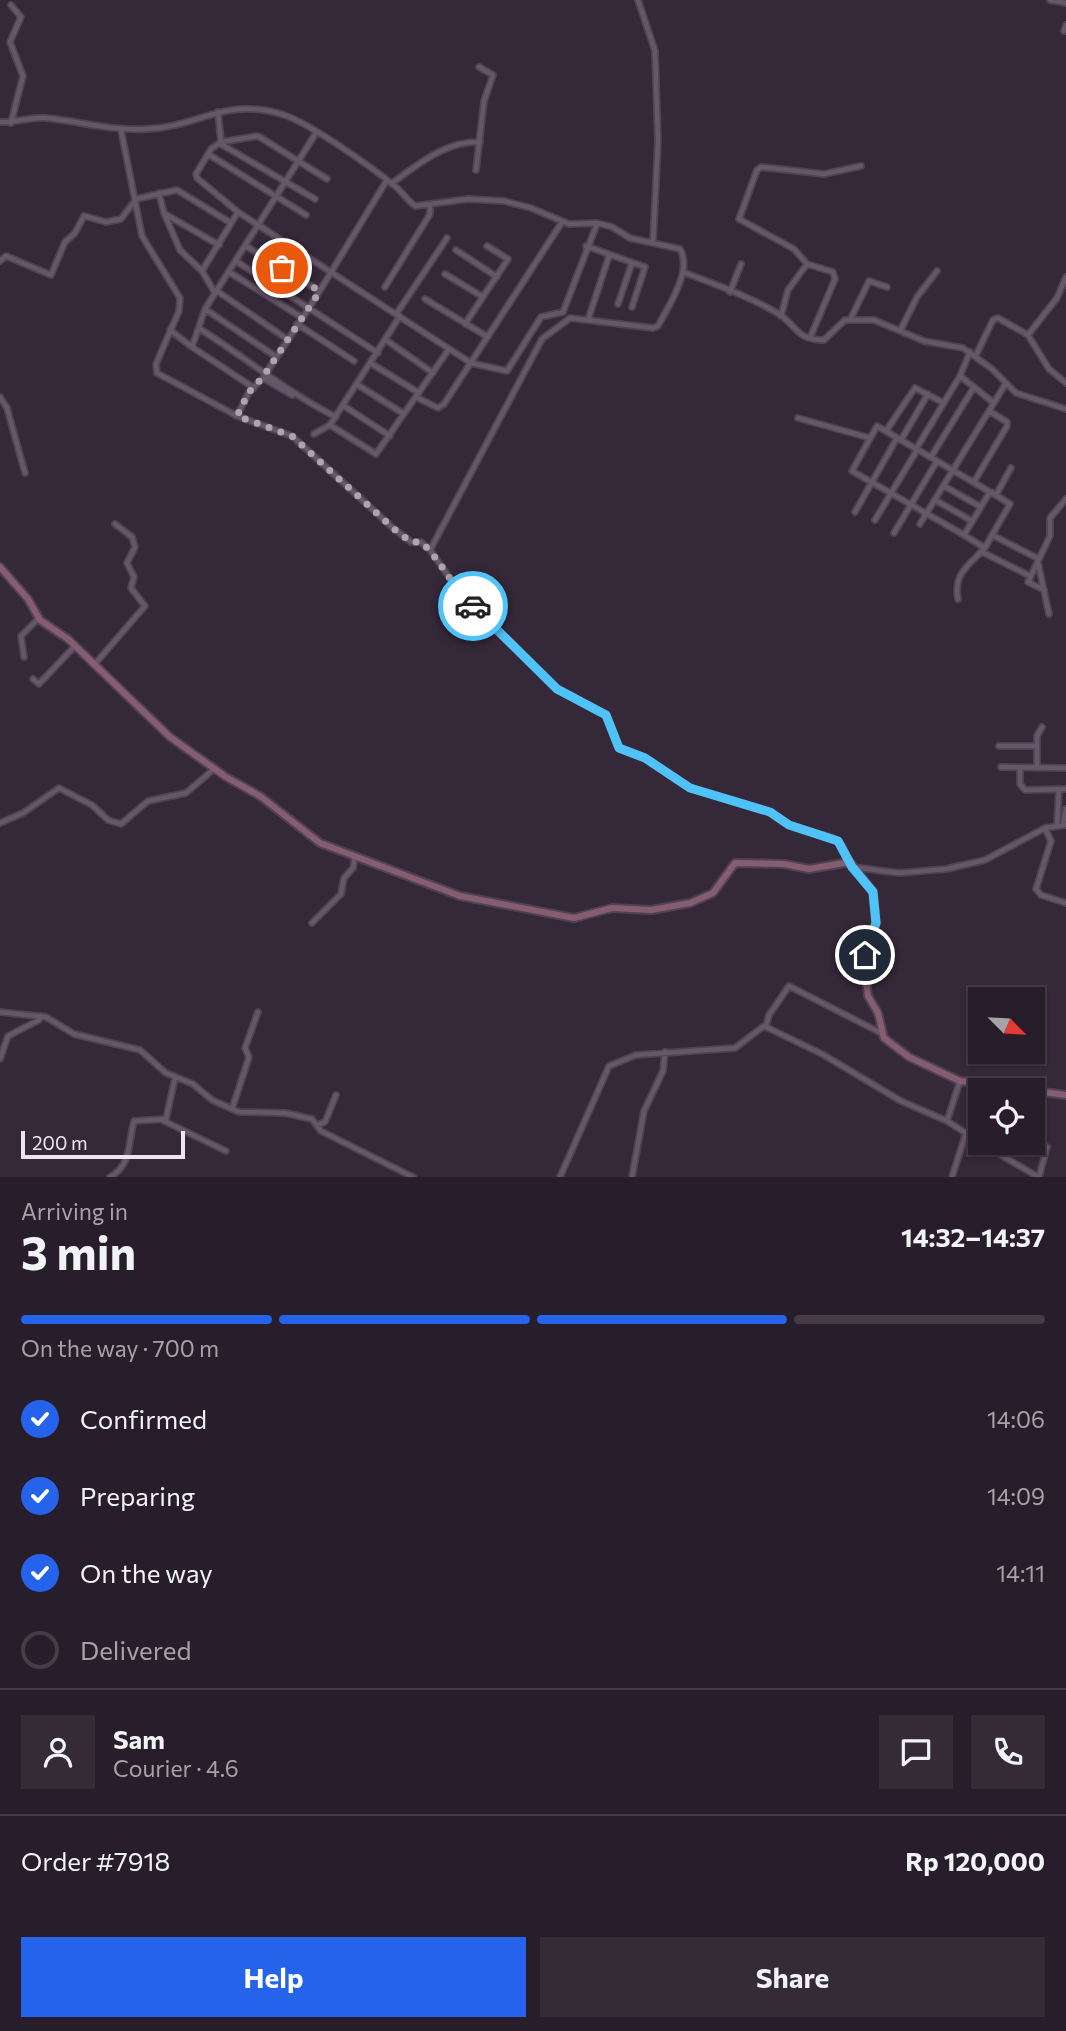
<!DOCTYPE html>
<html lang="en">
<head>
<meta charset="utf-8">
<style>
  body { margin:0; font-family:Commissioner,sans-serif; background:#342b37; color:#f1f3f6; height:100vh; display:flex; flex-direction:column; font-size:26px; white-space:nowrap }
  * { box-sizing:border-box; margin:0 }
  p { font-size:23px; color:#a5a2a9 }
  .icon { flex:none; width:38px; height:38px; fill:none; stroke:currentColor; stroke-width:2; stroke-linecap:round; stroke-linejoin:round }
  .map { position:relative; height:1177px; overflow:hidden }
  .panel { display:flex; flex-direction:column; background:#281e2b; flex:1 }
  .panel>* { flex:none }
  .needle { width:46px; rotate:114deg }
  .tools { position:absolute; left:968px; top:987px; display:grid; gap:14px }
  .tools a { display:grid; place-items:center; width:77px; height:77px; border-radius:0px; background:#281e2b; box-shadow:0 2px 5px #0004,0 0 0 2px #443c47; font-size:35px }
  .scale { position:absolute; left:21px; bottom:18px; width:164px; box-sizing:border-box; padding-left:7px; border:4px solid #efe5f1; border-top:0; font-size:19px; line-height:24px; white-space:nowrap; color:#efe5f1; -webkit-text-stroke:5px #352839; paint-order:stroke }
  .pin { position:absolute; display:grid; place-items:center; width:60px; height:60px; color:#fff; margin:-30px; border:4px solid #fff; border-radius:50%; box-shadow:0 2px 7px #0007 }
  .courier { position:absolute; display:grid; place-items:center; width:70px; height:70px; margin:-35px; border:5px solid #4fc3f7; border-radius:50%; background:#fff; color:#222; box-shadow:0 2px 9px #0007 }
  .summary em { font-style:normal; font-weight:700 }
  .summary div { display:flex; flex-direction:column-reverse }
  .summary { display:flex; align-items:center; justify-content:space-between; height:119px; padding:0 21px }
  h1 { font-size:46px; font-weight:700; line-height:52px }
  .bar { display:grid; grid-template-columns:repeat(4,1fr); gap:10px 7px; align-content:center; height:84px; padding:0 21px }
  .bar i { height:9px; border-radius:5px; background:#443c47 }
  .bar .selected { background:#2563eb }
  .bar p { grid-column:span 4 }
  .line { display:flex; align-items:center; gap:18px; padding:0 21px; border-top:2px solid #443c47 }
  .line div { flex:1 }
  .round { display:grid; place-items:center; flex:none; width:74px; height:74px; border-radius:0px; background:#342b37 }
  ol { padding:0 21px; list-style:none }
  li { display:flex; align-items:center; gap:21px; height:77px }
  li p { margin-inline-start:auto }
  li .icon { padding:7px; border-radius:50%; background:#2563eb; color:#fff; stroke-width:4 }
  li:last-child { color:#a5a2a9 }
  li i { width:38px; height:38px; border:4px solid #443c47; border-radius:50% }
  .action { display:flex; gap:14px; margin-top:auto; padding:14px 21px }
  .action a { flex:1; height:80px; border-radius:0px; background:#2563eb; color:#fff; font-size:28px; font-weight:700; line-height:80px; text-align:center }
  .action a+a { background:#342b37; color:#f1f3f6 }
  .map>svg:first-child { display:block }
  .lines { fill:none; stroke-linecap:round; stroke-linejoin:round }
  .street-casing { stroke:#4f4352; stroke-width:8 }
  .secondary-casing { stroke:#4f4352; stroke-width:10 }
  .street { stroke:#665669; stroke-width:4.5 }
  .secondary { stroke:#865c72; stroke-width:6 }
  .done { stroke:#aea3b1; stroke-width:7; stroke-dasharray:0 12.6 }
  .route { stroke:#4fc3f7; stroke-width:9 }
</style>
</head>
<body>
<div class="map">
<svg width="1066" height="1177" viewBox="0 0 1066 1177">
  <rect width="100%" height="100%" fill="#352839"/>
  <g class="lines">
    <defs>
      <path id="street" d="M638 0 655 51 658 141 653 242
        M1050 0 1066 3
        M1064 31 1066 25
        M218 112 221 142 211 149 196 174 197 178 238 212 471 363 507 371 541 317 563 312 597 224
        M0 122C16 123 34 116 47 118 82 122 113 131 148 129 202 126 225 96 284 115 311 124 373 168 396 187 403 193 408 201 415 206L468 199 504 201 531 208 569 224 597 223 612 227 630 238 680 249C693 270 668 307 658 326L653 328 570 318 542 339 430 550 461 594 557 689 606 715 619 748 645 758 690 788 770 812 789 825 833 838 842 846 850 862
        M11 123 23 76 10 42 21 17 11 5
        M121 130 142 236 180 298 179 311 156 364 157 373 237 416 292 436 393 528 411 542H421L430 550
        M221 142 258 136 327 179
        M219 143 315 199
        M208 154 306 215
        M476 170 484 101 493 75 479 67
        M392 183C419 164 445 141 480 142
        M159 193 164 213 180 250 202 271 215 293
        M165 214 219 245
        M246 246 318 290
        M586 246 645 267 632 307
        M456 250 497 277
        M0 261 6 256 51 275 65 242 75 233 84 216 106 222 121 219 136 199 177 190 231 223
        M236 261 378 353
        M807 264 794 249 739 219 757 170 761 167 824 174 861 166
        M202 271 238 212
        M229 272 301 317
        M683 272C714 284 749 296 779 314 796 325 796 340 824 340L845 320H874L924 341 963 348 992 369 1016 393 1066 409
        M445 274 483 297
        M385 287 430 214V206
        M217 291 287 339
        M730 292 741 264
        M425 299 488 337
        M618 304 632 263
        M205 309 275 356
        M397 313 447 238
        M781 316 788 290 807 264 833 272 835 279 810 338
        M851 318 869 281 887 287
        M588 320 609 256
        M297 324 354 361
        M465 324 508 259 487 246
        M200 329C246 358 288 393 336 417
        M170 330 192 347 205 309 316 133
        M900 331 917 297 937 271
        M1028 335 1057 298 1066 277
        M386 340 433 373
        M192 347 254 388
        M970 352 960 376 994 403
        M976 355 993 320 998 318 1028 335 1049 369 1066 383
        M372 364 419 393
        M263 378 292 395
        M358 385 404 414
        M0 397 7 408 25 473
        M416 397 438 408 444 404 562 222
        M344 406 390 436
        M237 416 249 392 263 378 316 297 387 180
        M798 418 870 438
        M330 425 376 454 449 349
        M886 431 915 388 944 403
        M314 434 330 425 400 316
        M901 440 928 394
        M916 449 960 376
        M931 457 974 387
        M974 482 1007 426V422L989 411
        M944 486 981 507
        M991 492 1010 504 992 535
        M996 495 1011 468
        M935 500 972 521
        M855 512 897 438
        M875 520 917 450
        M920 524 1006 383
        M894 533 937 461
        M964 535 852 471 877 426 990 492 964 535 985 548 992 535 1037 558 1049 614
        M982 552 1030 576
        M1044 590 1028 582 1050 536V518L1066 499
        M958 599C953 573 970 564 985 548
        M24 657 21 636 39 618
        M94 665 145 606 131 588 134 577 127 563 135 547 132 537 115 524
        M33 679 39 684 74 647
        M999 746H1037
        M1001 767 1066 768
        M1020 768V784L1025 790 1066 789
        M1037 768V736L1042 727
        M0 823 23 813 59 788 92 805 108 820 121 824 148 801 186 793 214 769
        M1057 825 1059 789
        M1063 825 1066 809
        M1045 828 1051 841 1036 889 1041 895 1066 903
        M853 867 899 873 946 869 985 860 1045 828 1066 825
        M312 923 341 894 344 878 353 868 355 856
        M0 1012 46 1017 74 1034 140 1050 166 1073 193 1084 212 1100 239 1112 285 1113 312 1119 321 1131 413 1177
        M766 1026 769 1015 789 986 881 1033
        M0 1059 8 1036 39 1020 41 1016
        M960 1081 947 1121 980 1142
        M232 1109 249 1057 245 1048 258 1012
        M164 1121 226 1151
        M317 1125 325 1122 336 1095
        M981 1143 1038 1177
        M110 1177C132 1165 128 1142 134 1121L166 1119 175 1078
        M560 1177 609 1066 636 1055 735 1048 764 1026 822 1054 901 1101 947 1121
        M632 1177 644 1111 663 1071 665 1052
        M952 1177 966 1133
        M1039 1177 1047 1147"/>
      <path id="secondary" d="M0 567 28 599 40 620 68 639 170 737 226 777 260 796 320 843 460 896 574 918 612 908 651 910 690 903 713 893 735 863 784 864 809 869 850 862 873 892 876 923 864 964 868 996 878 1013 884 1038 909 1057 960 1081 1066 1095"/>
    </defs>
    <use href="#street" class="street-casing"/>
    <use href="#secondary" class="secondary-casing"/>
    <use href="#street" class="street"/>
    <use href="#secondary" class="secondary"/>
  </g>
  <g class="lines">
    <path class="done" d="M282 268 318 290 316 297 263 377 249 392 237 416 292 436 393 528 411 542H421C441 560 452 587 473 606"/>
    <path class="route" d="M473 606 557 689 606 715 619 748 645 758 690 788 770 812 789 825 838 841 852 867 873 892 876 923 865 955"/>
  </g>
</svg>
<div class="tools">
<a><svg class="needle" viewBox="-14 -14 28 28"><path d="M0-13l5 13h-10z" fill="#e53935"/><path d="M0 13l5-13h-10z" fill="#a5a2a9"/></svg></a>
<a><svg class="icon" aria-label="locate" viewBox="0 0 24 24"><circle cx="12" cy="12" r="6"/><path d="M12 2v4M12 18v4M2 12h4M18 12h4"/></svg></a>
</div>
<div class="scale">200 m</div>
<div class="pin" style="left:282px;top:268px;background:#ea580c"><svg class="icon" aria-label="bag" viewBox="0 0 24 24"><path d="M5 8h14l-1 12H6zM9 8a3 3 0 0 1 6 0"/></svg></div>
<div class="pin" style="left:865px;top:955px;background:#1f2937"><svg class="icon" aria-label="home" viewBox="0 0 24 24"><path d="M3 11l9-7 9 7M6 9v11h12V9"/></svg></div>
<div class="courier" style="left:473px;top:606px"><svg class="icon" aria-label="car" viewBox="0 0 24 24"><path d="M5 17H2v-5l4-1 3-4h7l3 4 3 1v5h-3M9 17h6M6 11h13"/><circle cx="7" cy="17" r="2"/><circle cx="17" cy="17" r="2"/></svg></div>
</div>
<section class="panel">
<div class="summary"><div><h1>3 min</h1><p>Arriving in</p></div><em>14:32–14:37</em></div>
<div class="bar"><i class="selected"></i><i class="selected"></i><i class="selected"></i><i></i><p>On the way · 700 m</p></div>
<ol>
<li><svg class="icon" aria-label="check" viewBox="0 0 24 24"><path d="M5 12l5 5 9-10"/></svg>Confirmed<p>14:06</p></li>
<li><svg class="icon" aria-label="check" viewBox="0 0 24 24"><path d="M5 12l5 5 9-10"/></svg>Preparing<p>14:09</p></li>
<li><svg class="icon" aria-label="check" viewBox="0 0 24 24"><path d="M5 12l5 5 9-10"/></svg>On the way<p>14:11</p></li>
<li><i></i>Delivered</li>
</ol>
<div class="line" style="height:126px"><a class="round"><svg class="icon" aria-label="person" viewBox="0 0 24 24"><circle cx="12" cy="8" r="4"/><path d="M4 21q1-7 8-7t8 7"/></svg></a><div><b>Sam</b><p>Courier · 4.6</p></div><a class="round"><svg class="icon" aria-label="chat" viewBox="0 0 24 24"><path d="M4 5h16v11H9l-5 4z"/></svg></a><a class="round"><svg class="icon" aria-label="phone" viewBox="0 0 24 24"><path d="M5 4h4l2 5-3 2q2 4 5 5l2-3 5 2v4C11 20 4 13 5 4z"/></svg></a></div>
<div class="line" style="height:91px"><div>Order #7918</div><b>Rp 120,000</b></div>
<div class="action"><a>Help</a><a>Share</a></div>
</section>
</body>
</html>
